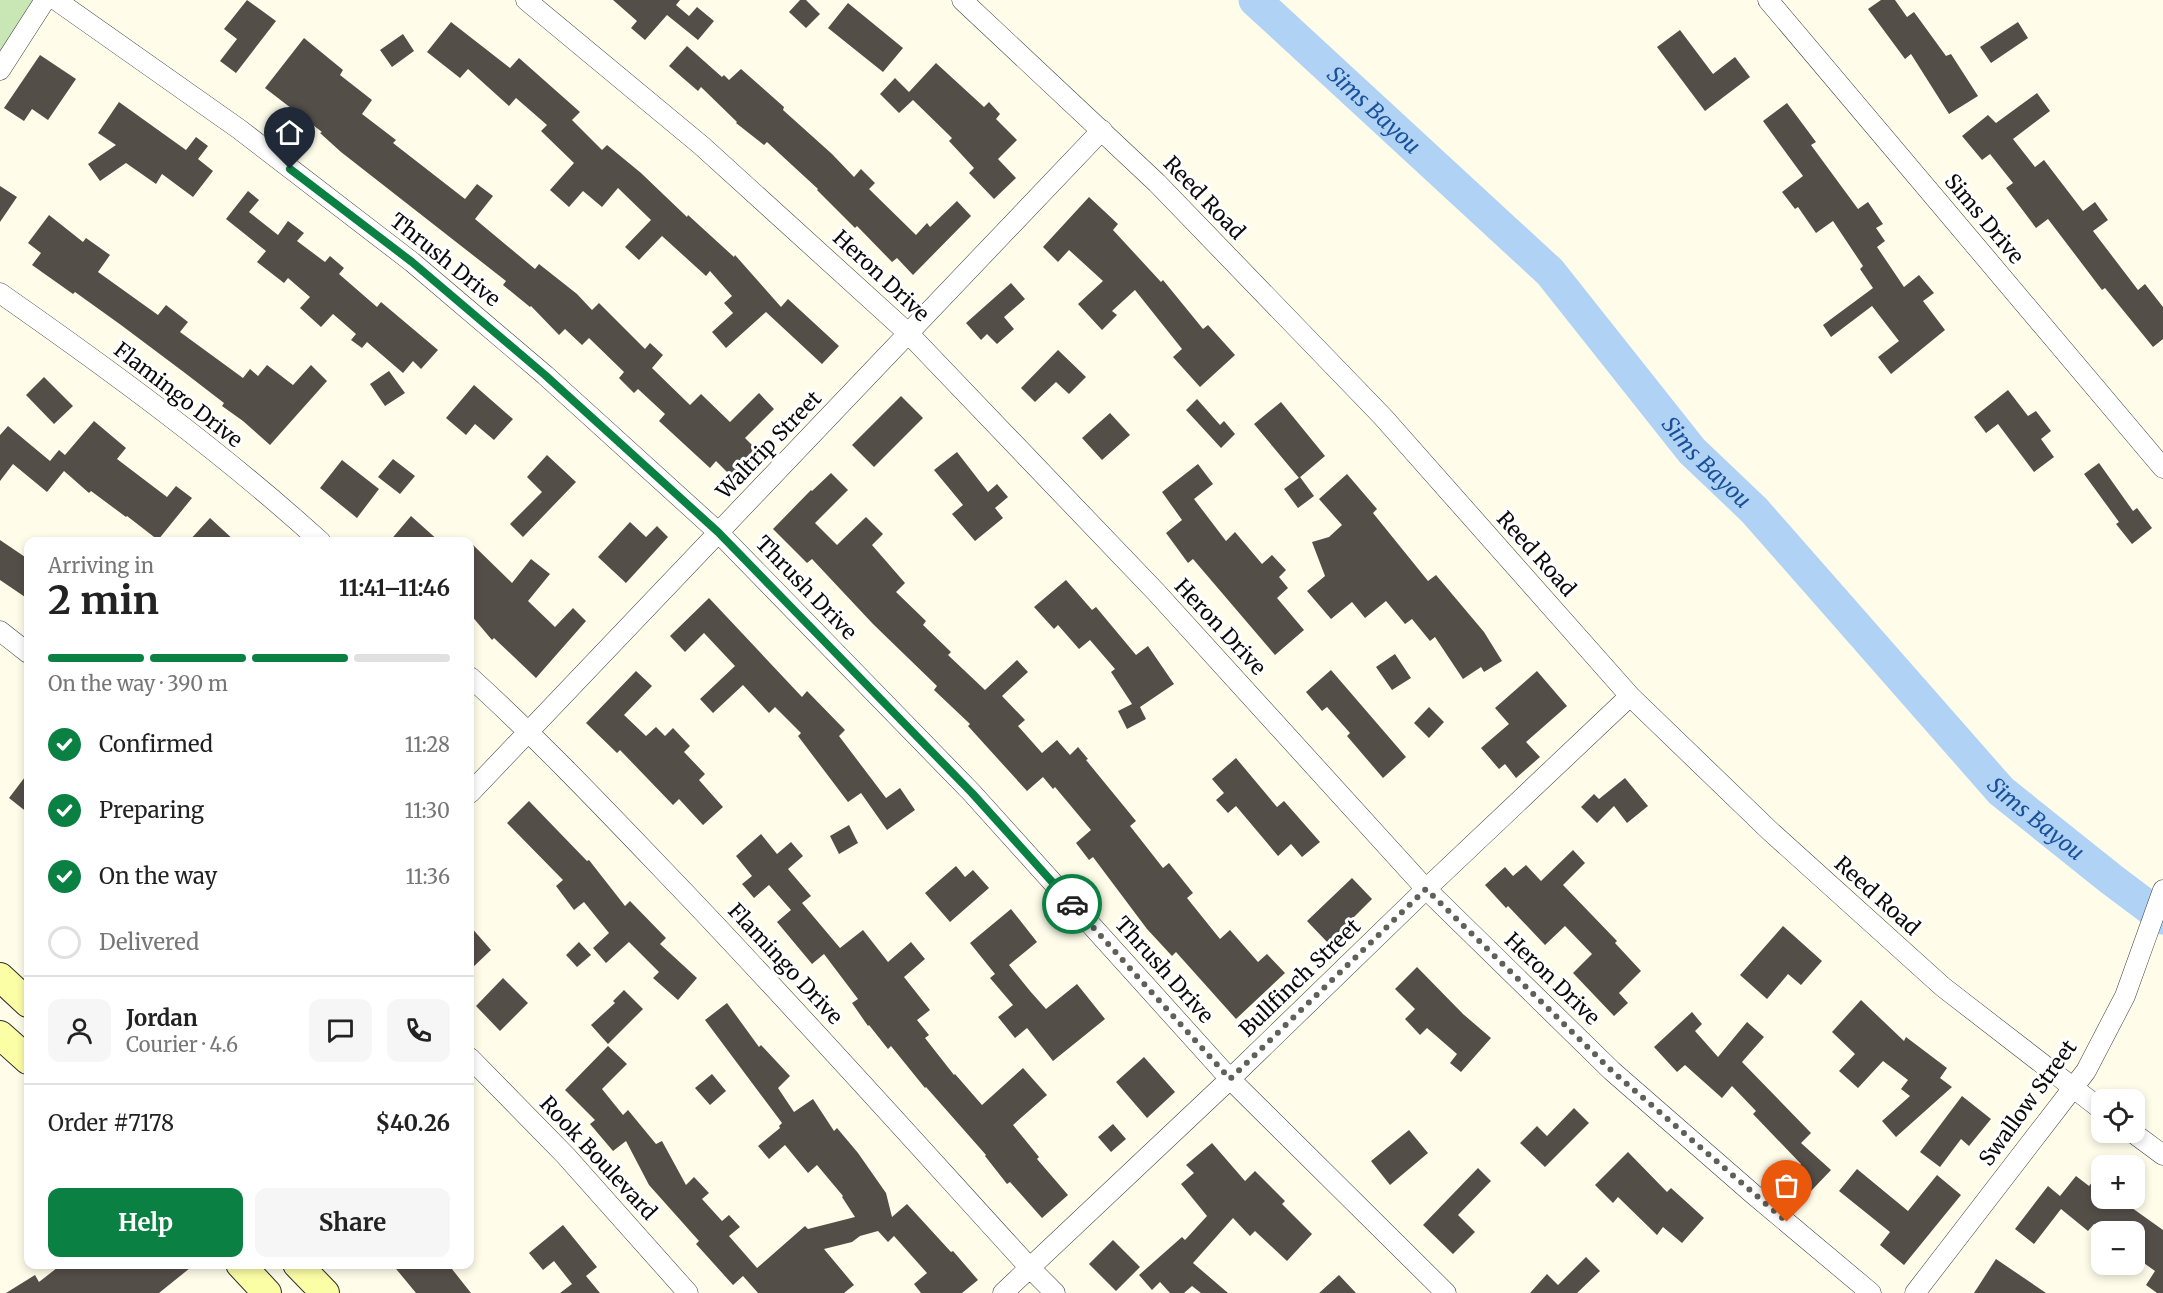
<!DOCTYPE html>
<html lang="en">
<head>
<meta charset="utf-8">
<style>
  body { margin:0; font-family:Merriweather,serif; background:#f6f6f6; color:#222; height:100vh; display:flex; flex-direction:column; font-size:22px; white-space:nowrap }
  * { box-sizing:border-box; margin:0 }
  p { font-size:20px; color:#767676 }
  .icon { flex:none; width:33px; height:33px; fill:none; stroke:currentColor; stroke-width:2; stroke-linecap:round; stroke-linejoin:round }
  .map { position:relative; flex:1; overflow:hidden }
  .details { position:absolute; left:24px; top:537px; width:450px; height:732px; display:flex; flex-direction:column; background:#fff; border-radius:12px; box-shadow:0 3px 9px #0003 }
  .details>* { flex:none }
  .controls { position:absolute; left:2091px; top:1089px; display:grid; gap:12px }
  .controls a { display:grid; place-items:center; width:54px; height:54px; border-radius:12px; background:#fff; box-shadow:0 3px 9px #0003; font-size:30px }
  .pin { position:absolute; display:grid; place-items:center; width:51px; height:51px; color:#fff; margin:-62px -26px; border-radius:50% 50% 50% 0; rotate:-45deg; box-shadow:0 0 6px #0007 }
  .pin .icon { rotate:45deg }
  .courier { position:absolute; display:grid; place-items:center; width:60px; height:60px; margin:-30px; border:4px solid #0b8043; border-radius:50%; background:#fff; color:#222; box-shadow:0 2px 8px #0007 }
  .head em { font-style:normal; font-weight:700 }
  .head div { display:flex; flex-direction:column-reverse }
  .head { display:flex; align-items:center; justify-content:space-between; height:102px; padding:0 24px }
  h1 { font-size:39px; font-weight:700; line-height:45px }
  .bar { display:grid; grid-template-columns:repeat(4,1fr); gap:9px 6px; align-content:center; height:72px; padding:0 24px }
  .bar i { height:8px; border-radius:4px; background:#e0e0e0 }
  .bar .current { background:#0b8043 }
  .bar p { grid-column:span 4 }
  .line { display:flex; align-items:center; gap:15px; padding:0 24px; border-top:2px solid #e0e0e0 }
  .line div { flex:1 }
  .round { display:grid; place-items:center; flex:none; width:63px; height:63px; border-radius:12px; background:#f6f6f6 }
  ol { padding:0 24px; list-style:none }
  li { display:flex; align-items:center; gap:18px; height:66px }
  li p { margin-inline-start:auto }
  li .icon { padding:6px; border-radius:50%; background:#0b8043; color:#fff; stroke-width:4 }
  li:last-child { color:#767676 }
  li i { width:33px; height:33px; border:3px solid #e0e0e0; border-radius:50% }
  .primary-button { display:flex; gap:12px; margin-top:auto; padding:12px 24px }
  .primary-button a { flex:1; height:69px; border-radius:12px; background:#0b8043; color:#fff; font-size:24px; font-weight:700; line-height:69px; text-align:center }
  .primary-button a+a { background:#f6f6f6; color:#222 }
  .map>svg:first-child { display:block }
  .green { fill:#c8e7b5 }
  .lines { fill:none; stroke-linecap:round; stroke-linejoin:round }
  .river { stroke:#b0d2f5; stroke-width:33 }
  .building { fill:#534e48 }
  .minor-casing { stroke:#3e3e3e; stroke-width:21 }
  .secondary-casing { stroke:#2d2d2d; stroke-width:30 }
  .minor { stroke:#fff; stroke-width:20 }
  .secondary { stroke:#fcfea6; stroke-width:28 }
  .done { stroke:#606059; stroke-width:6; stroke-dasharray:0 10.8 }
  .route { stroke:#0b8043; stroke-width:8 }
  .labels { text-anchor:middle; stroke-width:6; stroke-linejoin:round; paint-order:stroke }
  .street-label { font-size:21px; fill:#0b0b0b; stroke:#fff }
  .water-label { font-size:22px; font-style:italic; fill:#18509a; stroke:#fff }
</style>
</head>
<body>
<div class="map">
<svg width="2163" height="1293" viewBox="0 0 2163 1293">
  <rect width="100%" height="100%" fill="#fffdea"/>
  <path class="green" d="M0 0H40L0 62Z"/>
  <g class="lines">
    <path class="river" id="s1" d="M1255 0 1550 272 1692 451 1754 510 2001 791 2111 879 2163 918"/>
  </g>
  <path class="building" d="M247 0 276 21 236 73 220 61 237 39 224 29Z
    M613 0H680L676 5 689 16 697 7 714 21 698 40 667 15 645 40 631 28 637 21Z
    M800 0H806L820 14 806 28 789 12Z
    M1881 0H1895L1907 17 1914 12 1946 56 1951 54 1978 96 1949 114 1911 54 1905 59 1868 9Z
    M848 3 903 48 883 72 828 28Z
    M451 22 510 68 519 58 580 112 572 120 602 150 607 145 641 173 687 217 688 215 734 257 735 255 781 307 788 299 839 346 822 364 766 312 726 348 712 332 733 313 724 303 732 296 710 271 706 276 662 236 639 260 625 247 651 220 618 188 602 207 583 191 569 207 550 190 574 163 541 131 547 125 516 98 509 106 468 69 460 78 427 52Z
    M2018 22 2028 38 1991 63 1980 47Z
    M1680 30 1713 74 1735 57 1750 77 1705 111 1657 47Z
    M403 34 414 51 392 67 380 50Z
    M304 38 343 70 340 75 372 100 362 114 396 140 393 143 465 199 477 184 493 196 475 219 535 269 539 264 577 294 592 310 599 303 645 349 650 343 663 355 652 368 690 405 701 394 730 422 759 393 774 409 745 438 761 454 736 481 716 461 710 468 659 421 665 414 638 389 634 393 619 378 624 372 589 338 582 345 565 329 559 335 531 306 530 307 503 285 506 281 341 152 320 133 322 132 265 88Z
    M687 46 722 77 724 75 729 80 741 69 784 107 783 110 832 154 854 177 861 169 875 183 869 189 916 235 927 223 930 227 957 201 971 216 913 275 897 258 892 262 857 226 855 228 817 190 818 189 767 142 764 145 736 123 737 122 701 87 698 91 669 66Z
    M40 55 76 79 48 120 32 109 24 121 4 108Z
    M936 63 984 107 989 102 1000 114 996 119 1017 140 998 159 1016 178 994 199 969 173 974 168 949 141 952 138 913 100 899 113 880 94 895 78 909 92Z
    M2037 93 2050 111 2013 139 2035 167 2044 160 2083 211 2095 202 2108 220 2093 231 2138 290 2145 284 2163 307V339L2153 347 2105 288 2102 290 2048 219 2036 228 2006 188 2013 183 1990 154 1982 160 1962 136 1988 115 1996 123Z
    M119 102 186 150 196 137 208 146 198 159 213 171 193 197 162 174 156 184 126 163 100 181 88 164 116 145 98 133Z
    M1787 103 1816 142 1811 145 1858 209 1868 202 1883 224 1876 228 1885 241 1877 247 1904 287 1919 275 1934 293 1923 301 1945 330 1891 374 1878 357 1899 341 1872 306 1831 337 1823 325 1873 288 1860 269 1863 266 1833 221 1816 233 1798 207 1795 209 1782 192 1803 176 1763 121Z
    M0 186 17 197 0 222Z
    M248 191 259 200 249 212 278 235 288 221 304 233 297 241 325 262 330 256 344 268 339 274 377 307 381 302 438 350 421 369 413 361 403 373 367 342 362 348 351 340 356 334 333 314 321 327 300 308 310 297 288 278 284 283 257 262 266 251 226 219Z
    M1089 197 1118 224 1113 230 1161 282 1163 280 1203 329 1208 325 1235 355 1200 387 1173 357 1182 349 1135 290 1112 311 1117 315 1102 330 1078 304 1103 281 1069 250 1058 262 1043 247Z
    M49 215 83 242 86 238 110 255 98 272 158 315 166 305 188 322 180 332 243 378 250 369 258 376 267 365 293 385 311 365 327 381 270 445 243 421 222 406 224 403 185 373 121 325 75 292 73 294 32 265 41 253 28 243Z
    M1011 283 1025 299 1004 317 1014 329 997 344 987 334 981 340 966 323Z
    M1058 350 1086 377 1069 394 1056 382 1035 402 1021 388Z
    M389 371 405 393 385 406 370 384Z
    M44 377 73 406 54 424 26 395Z
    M474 385 513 419 494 440 475 424 466 435 446 418Z
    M2008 390 2028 416 2036 411 2051 431 2041 439 2054 457 2034 472 1998 424 1986 433 1974 417Z
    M901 396 923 418 874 467 852 445Z
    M1197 399 1220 425 1224 421 1235 434 1221 448 1186 410Z
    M1281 402 1325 456 1299 478 1254 424Z
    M1110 413 1130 435 1102 460 1082 438Z
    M94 421 126 448 117 459 167 497 176 486 192 498 158 540 127 516 126 517 91 491 89 493 64 471 47 492 13 464 0 481V435L8 426 50 461 59 450 65 455Z
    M957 452 988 492 997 484 1008 497 995 508 1003 518 975 541 952 514 963 505 934 470Z
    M547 455 576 482 523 537 510 524 542 492 527 477Z
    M393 459 415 476 400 494 378 477Z
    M342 460 379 489 357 518 320 488Z
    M2099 463 2133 511 2137 508 2152 528 2132 544 2116 524 2119 522 2084 474Z
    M1198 464 1213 484 1194 499 1226 541 1235 532 1262 564 1272 555 1286 570 1279 577 1288 588 1277 598 1304 630 1275 655 1193 559 1188 563 1166 533 1182 520 1162 492Z
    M831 473 848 490 815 523 837 545 866 517 883 534 872 545 905 583 896 592 926 621 923 625 951 652 948 655 985 690 1017 660 1028 672 1002 696 1025 720 1018 726 1042 753 1057 740 1070 755 1078 747 1088 759 1086 760 1136 821 1130 826 1163 868 1169 863 1193 893 1187 898 1220 939 1230 930 1258 962 1267 954 1285 973 1236 1019 1176 952 1172 956 1147 929 1093 857 1089 860 1076 843 1091 830 1055 787 1053 789 1043 777 1027 791 968 726 970 724 934 690 937 686 873 624 812 559 807 563 773 529 811 490 812 491Z
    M1347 474 1377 509 1373 513 1428 581 1436 575 1484 632 1502 661 1484 672 1481 667 1463 679 1435 637 1430 641 1412 619 1405 624 1386 601 1365 618 1352 602 1331 619 1307 591 1325 576 1312 542 1329 537 1342 525 1319 499Z
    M1300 477 1314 496 1298 508 1284 489Z
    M411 516 440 542H389Z
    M210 518 236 542H188Z
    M630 522 646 537 657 526 668 537 626 583 598 557Z
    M0 540 28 559V599L0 580Z
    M470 542 512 583 531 559 550 574 528 601 555 627 573 608 586 621 536 678 494 638 492 640 470 614Z
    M1066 580 1092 610 1096 607 1136 655 1148 646 1174 684 1140 707 1146 719 1127 729 1118 711 1132 704 1111 672 1115 669 1090 640 1079 649 1058 625 1054 629 1034 607Z
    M709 598 802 697 807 691 845 730 839 736 886 798 900 788 915 810 887 830 861 793 848 802 798 736 801 733 775 707 769 713 743 685 713 713 700 699 735 666 704 633 685 652 670 636Z
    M1395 654 1411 678 1392 690 1376 667Z
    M1331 670 1406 757 1383 778 1347 736 1350 733 1327 707 1322 711 1306 692Z
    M636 671 652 686 624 715 646 736 656 727 665 736 673 728 690 746 684 752 705 774 699 780 723 807 703 825 679 799 673 805 620 750 617 753 586 723Z
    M1537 671 1567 706 1526 742 1540 757 1516 778 1505 764 1499 769 1481 748 1509 724 1495 708Z
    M1429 707 1444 722 1429 738 1414 723Z
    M1236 758 1277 807 1284 801 1320 842 1302 857 1291 844 1278 856 1236 806 1228 813 1216 800 1224 793 1212 779Z
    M28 773V813L9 798Z
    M1625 778 1648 806 1627 823 1614 806 1597 823 1581 807 1594 794 1599 799Z
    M529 801 587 861 589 860 625 906 630 901 666 938 660 944 697 978 678 1000 653 978 659 972 629 942 606 963 593 948 609 933 584 902 574 910 556 886 563 880 507 823Z
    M849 825 858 843 839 854 830 836Z
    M761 834 777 854 791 842 803 856 788 869 811 896 802 903 840 948 863 930 888 962 911 942 925 959 904 977 930 1010 917 1020 929 1035 925 1038 954 1075 955 1074 982 1105 1023 1068 1047 1095 1013 1125 1039 1157 1037 1159 1068 1195 1042 1218 1010 1182 1007 1184 985 1156 986 1155 926 1087 925 1088 891 1046 888 1049 869 1025 868 1026 852 1003 858 999 824 954 812 964 777 922 791 910 769 885 754 898 742 884 752 876 736 856Z
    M1573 850 1585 863 1563 885 1617 941 1615 943 1641 971 1619 993 1628 1003 1614 1016 1573 973 1592 954 1565 926 1545 945 1508 906 1506 908 1485 885 1505 867 1513 876 1526 865 1541 881Z
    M956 866 965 877 973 870 989 888 950 922 925 893Z
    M1352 878 1372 899 1328 943 1307 921Z
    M1011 909 1037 942 1009 965 1030 991 1046 1009 1077 984 1105 1019 1053 1061 1027 1028 1015 1038 998 1017 1013 1005 990 978 995 974 970 943Z
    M470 926 491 950 470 970Z
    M1783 926 1822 961 1801 985 1788 974 1767 999 1740 975Z
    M579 942 591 955 577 967 566 955Z
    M1417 967 1463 1014 1491 1038 1461 1072 1450 1063 1457 1054 1427 1028 1420 1035 1405 1019 1415 1009 1395 989Z
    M503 978 528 1003 500 1031 476 1006Z
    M624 990 643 1009 608 1044 591 1025 615 1003 613 1001Z
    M1861 1000 1904 1041 1906 1037 1947 1068 1940 1078 1952 1087 1896 1137 1882 1121 1910 1096 1901 1089 1908 1080 1883 1061 1858 1088 1839 1071 1855 1054 1832 1032Z
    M727 1003 759 1047 761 1045 790 1076 778 1088 794 1112 813 1099 834 1131 837 1128 858 1153 886 1193 892 1217 907 1204 951 1252 953 1251 978 1280 962 1293H921L914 1284 927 1273 894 1236 888 1242 878 1231 860 1236 852 1242 824 1249 854 1285 844 1293H758L743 1276 733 1285 696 1244 699 1241 649 1185 626 1141 613 1151 590 1124 595 1120 565 1090 608 1046 627 1064 602 1089 623 1115 628 1110 656 1144 662 1141 686 1185 694 1177 709 1193 702 1199 722 1221 729 1215 740 1227 729 1236 757 1268 805 1226 808 1229 855 1217 842 1197 843 1196 817 1165 808 1173 785 1145 769 1159 758 1146 780 1128 779 1126 782 1123 705 1020Z
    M1692 1012 1702 1024 1695 1031 1718 1057 1747 1022 1764 1037 1742 1062 1811 1133 1801 1143 1831 1170 1811 1191 1792 1174 1801 1164 1753 1114 1756 1111 1732 1086 1722 1098 1685 1065 1677 1072 1654 1047Z
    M1144 1057 1175 1092 1147 1118 1116 1082Z
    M712 1074 726 1091 710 1105 695 1088Z
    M1962 1096 1991 1119 1969 1146 1961 1139 1940 1167 1920 1152Z
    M1574 1108 1589 1123 1545 1167 1520 1143 1537 1126 1547 1136Z
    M1113 1124 1126 1139 1111 1152 1098 1137Z
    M1409 1130 1428 1153 1390 1185 1371 1161Z
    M1212 1143 1245 1181 1255 1171 1285 1201 1282 1204 1312 1234 1287 1261 1255 1231 1250 1236 1233 1218 1193 1263 1228 1293H1201L1192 1286 1184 1293H1170L1160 1282 1152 1290 1139 1275 1182 1237 1185 1240 1207 1216 1181 1184 1194 1173 1186 1165Z
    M1628 1152 1667 1192 1671 1188 1704 1218 1682 1243 1663 1227 1657 1235 1618 1197 1613 1203 1595 1185Z
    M1478 1168 1491 1181 1458 1215 1475 1232 1453 1254 1423 1225Z
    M1857 1169 1908 1211 1937 1175 1961 1195 1904 1265 1880 1245 1890 1232 1839 1191Z
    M2102 1170V1198H2118L2163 1230V1293H2157L2146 1285 2155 1271 2134 1256V1232H2105L2094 1224 2088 1231 2061 1209 2034 1244 2015 1229 2048 1186 2060 1196 2076 1176 2089 1186Z
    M563 1225 597 1267 586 1276 600 1293H560L572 1284 554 1261 543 1270 529 1253Z
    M1113 1240 1140 1267 1116 1291 1089 1264Z
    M1586 1257 1600 1271 1577 1293H1530L1547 1274 1558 1285Z
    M1996 1259 2046 1293H1974Z
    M62 1264H195L159 1293H6L35 1275 39 1282Z
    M392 1264H448L471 1293H416Z
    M1339 1275 1356 1293H1319Z"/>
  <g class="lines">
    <defs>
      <path id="minor" d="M56 0 239 129 412 262 545 375 718 532 972 793 1230 1079 1446 1293
        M526 0 702 146 909 334 1156 592 1426 889 1612 1071 1753 1194 1871 1293
        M962 0 1157 183 1383 417 1630 696 1770 831 1943 987 2102 1110
        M1768 0 2163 468
        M0 70 45 0
        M0 293C110 370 221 451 321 542
        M0 631 28 653
        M470 677C546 746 616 821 688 896 804 1018 916 1143 1029 1267L1055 1293
        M470 793 1102 130
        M470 1058 566 1156 688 1293
        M2132 1132 2163 1155
        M1003 1293 1230 1079 1426 889 1630 696
        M1915 1293 2086 1071 2125 996 2163 890"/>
      <path id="secondary" d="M0 977 28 1003
        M0 1035 28 1060
        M240 1264 267 1293
        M297 1264 325 1293"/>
    </defs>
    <use href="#minor" class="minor-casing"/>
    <use href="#secondary" class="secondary-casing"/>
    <use href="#minor" class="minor"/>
    <use href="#secondary" class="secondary"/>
  </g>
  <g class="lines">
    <path class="done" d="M1072 904 1230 1079 1426 889 1612 1071 1787 1222"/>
    <path class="route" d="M290 169 412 262 545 375 718 532 972 793 1072 904"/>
  </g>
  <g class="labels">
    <g class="street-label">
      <text transform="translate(1204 198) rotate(46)" y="7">Reed Road</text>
      <text transform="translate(1984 219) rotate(50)" y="7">Sims Drive</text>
      <text transform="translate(445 260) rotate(39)" y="7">Thrush Drive</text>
      <text transform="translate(881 276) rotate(43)" y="7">Heron Drive</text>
      <text transform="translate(178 395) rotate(38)" y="7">Flamingo Drive</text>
      <text transform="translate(769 445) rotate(-46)" y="7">Waltrip Street</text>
      <text transform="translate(1536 554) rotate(48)" y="7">Reed Road</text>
      <text transform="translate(806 588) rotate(46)" y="7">Thrush Drive</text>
      <text transform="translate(1220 627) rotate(47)" y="7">Heron Drive</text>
      <text transform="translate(1877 896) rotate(42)" y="7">Reed Road</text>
      <text transform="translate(785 964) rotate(47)" y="7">Flamingo Drive</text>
      <text transform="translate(1164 970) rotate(48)" y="7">Thrush Drive</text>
      <text transform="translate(1300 978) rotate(-44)" y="7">Bullfinch Street</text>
      <text transform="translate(1552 979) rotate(44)" y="7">Heron Drive</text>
      <text transform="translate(2028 1103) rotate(-54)" y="7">Swallow Street</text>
      <text transform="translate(598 1158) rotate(47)" y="7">Rook Boulevard</text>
    </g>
    <g class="water-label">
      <text dy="8" stroke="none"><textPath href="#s1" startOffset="162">Sims Bayou</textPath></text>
      <text dy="8" stroke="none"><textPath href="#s1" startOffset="648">Sims Bayou</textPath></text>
      <text dy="8" stroke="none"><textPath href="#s1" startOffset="1134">Sims Bayou</textPath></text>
    </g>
  </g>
</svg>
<div class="controls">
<a><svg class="icon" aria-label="locate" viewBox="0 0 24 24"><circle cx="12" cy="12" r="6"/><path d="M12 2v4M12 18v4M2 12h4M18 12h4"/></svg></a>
<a>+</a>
<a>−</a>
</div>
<div class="pin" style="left:1787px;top:1222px;background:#ea580c"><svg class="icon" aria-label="bag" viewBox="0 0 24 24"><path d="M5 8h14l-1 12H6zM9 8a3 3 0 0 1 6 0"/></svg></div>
<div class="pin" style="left:290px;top:169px;background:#1f2937"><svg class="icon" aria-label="home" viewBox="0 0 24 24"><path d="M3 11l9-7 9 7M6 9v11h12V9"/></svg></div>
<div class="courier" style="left:1072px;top:904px"><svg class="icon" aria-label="car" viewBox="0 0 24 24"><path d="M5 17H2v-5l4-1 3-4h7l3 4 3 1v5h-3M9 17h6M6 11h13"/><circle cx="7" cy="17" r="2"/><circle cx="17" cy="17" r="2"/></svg></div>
<section class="details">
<div class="head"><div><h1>2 min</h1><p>Arriving in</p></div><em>11:41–11:46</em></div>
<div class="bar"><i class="current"></i><i class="current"></i><i class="current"></i><i></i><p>On the way · 390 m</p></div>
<ol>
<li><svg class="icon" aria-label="check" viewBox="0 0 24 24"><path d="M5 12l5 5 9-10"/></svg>Confirmed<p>11:28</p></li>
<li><svg class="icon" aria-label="check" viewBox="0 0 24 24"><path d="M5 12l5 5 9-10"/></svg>Preparing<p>11:30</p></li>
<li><svg class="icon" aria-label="check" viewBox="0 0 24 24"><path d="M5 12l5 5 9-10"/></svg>On the way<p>11:36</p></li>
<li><i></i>Delivered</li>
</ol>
<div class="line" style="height:108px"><a class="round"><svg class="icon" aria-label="person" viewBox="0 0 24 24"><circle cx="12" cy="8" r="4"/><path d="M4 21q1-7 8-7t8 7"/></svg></a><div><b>Jordan</b><p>Courier · 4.6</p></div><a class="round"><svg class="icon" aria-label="chat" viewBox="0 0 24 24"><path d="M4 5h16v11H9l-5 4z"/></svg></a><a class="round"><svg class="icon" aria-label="phone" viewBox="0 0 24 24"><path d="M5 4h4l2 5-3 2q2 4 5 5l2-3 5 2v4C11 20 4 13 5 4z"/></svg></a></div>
<div class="line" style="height:78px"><div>Order #7178</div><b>$40.26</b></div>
<div class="primary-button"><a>Help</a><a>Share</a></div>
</section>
</div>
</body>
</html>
